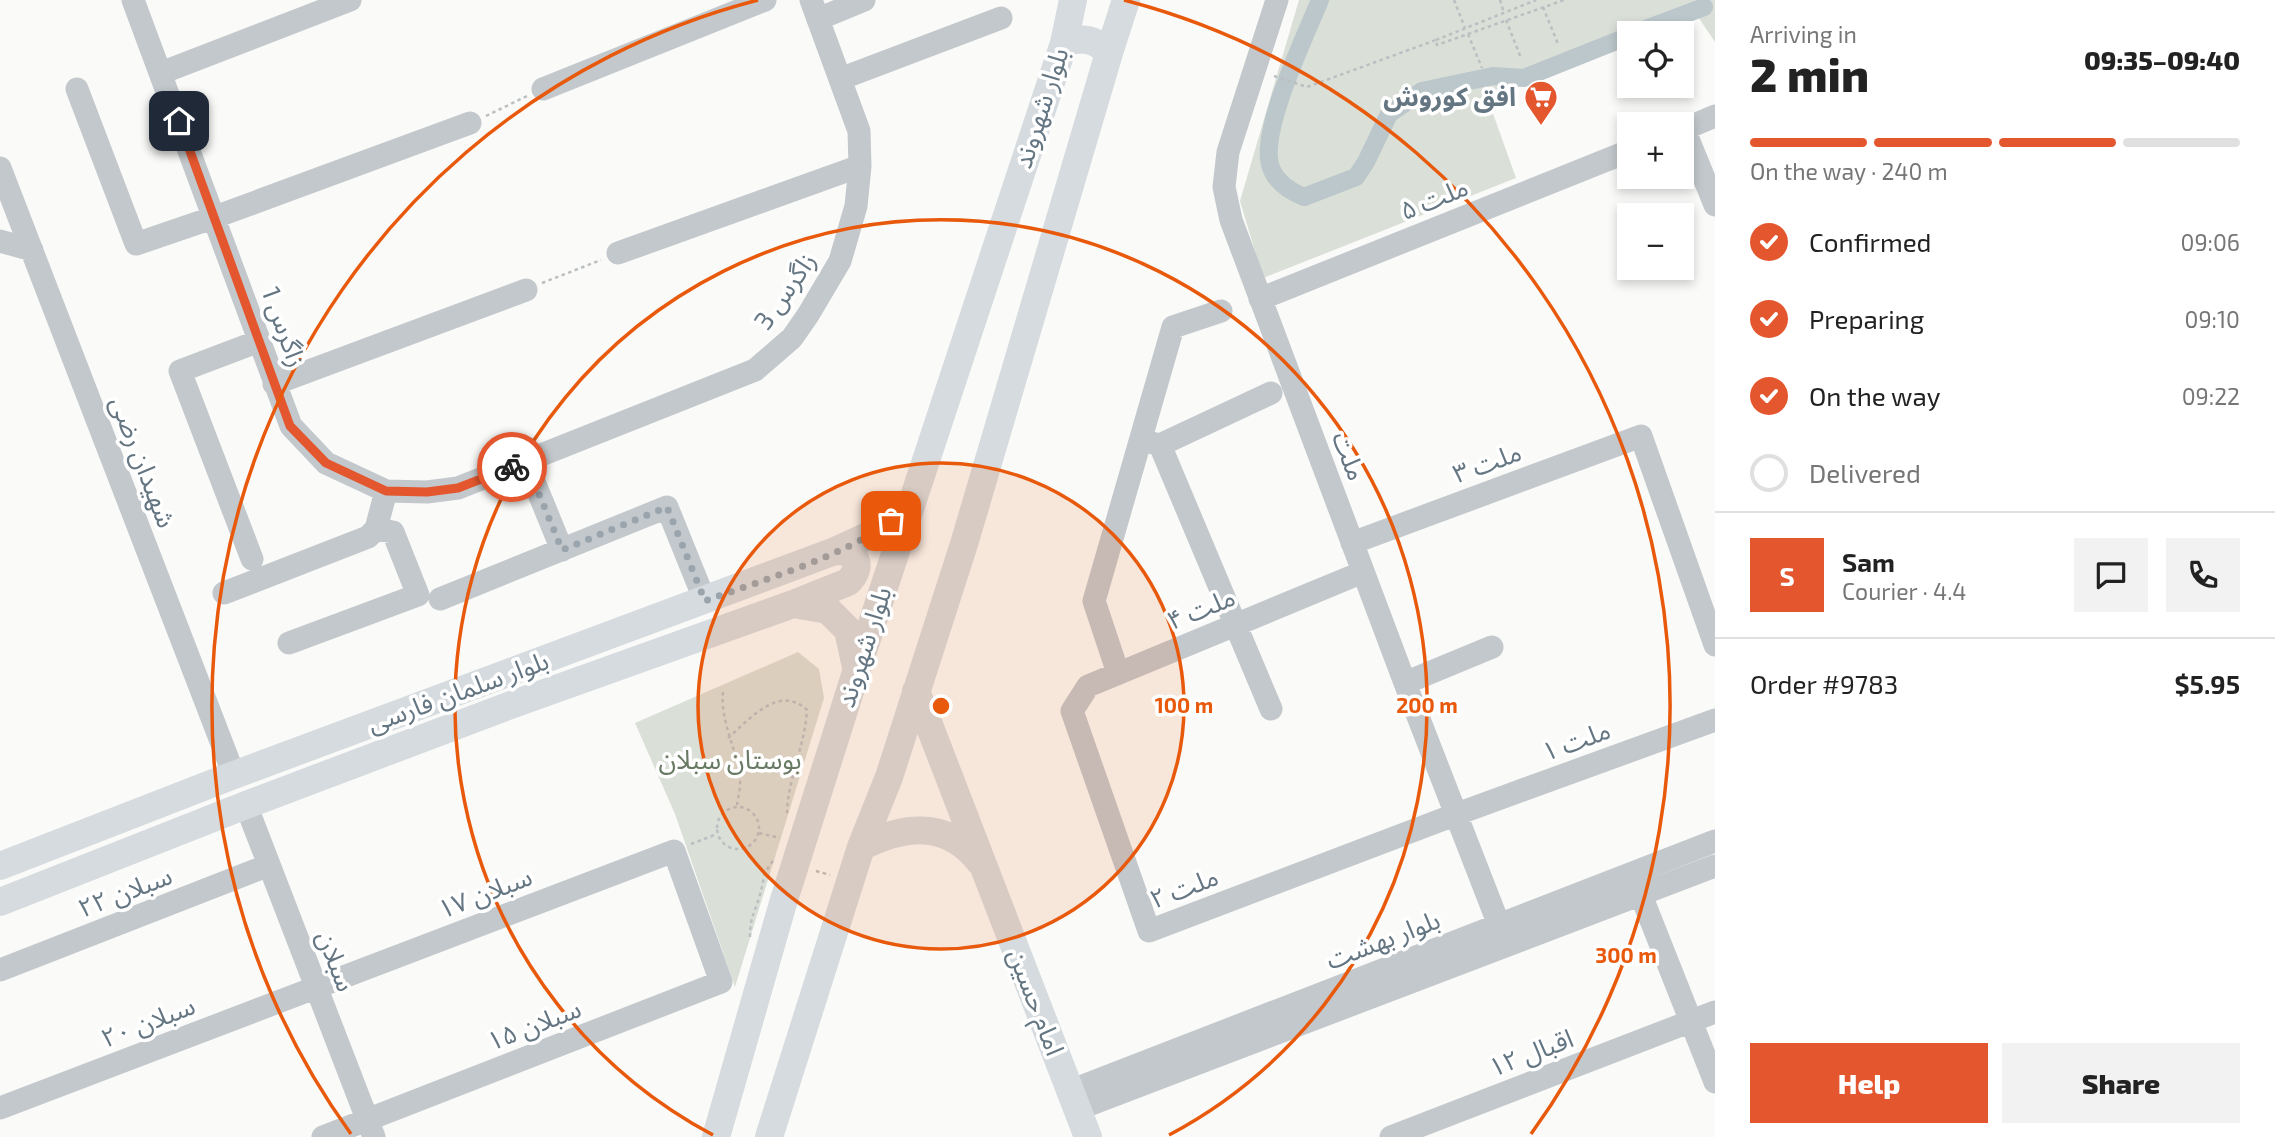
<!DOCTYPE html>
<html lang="en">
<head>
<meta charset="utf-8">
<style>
  body { margin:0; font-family:"Exo 2","Noto Sans Arabic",sans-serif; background:#f2f2f2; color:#222; height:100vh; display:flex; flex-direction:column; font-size:26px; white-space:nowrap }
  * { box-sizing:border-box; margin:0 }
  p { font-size:23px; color:#767676 }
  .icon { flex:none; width:38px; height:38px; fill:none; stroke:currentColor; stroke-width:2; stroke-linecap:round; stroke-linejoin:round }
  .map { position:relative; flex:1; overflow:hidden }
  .side { display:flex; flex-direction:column; background:#fff; width:560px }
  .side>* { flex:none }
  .buttons { position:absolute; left:1617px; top:21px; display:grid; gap:14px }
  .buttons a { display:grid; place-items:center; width:77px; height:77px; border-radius:0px; background:#fff; box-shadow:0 4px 10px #0003; font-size:35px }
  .pin { position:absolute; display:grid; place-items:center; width:60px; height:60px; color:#fff; margin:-30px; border-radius:14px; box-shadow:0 4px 10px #0006 }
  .courier { position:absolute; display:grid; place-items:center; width:70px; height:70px; margin:-35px; border:5px solid #e4572e; border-radius:50%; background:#fff; color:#222; box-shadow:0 2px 9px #0007 }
  .overview em { font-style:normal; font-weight:800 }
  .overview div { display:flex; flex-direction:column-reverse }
  .overview { display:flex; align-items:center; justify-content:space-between; height:119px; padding:0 35px }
  h1 { font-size:46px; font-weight:800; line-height:52px }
  .bar { display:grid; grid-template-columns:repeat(4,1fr); gap:10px 7px; align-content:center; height:84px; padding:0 35px }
  .bar i { height:9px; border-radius:5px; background:#e0e0e0 }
  .bar .on { background:#e4572e }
  .bar p { grid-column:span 4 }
  .line { display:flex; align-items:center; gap:18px; padding:0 35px; border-top:2px solid #e0e0e0 }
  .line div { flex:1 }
  .round { display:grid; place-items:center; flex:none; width:74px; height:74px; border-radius:0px; background:#f2f2f2 }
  ol { padding:0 35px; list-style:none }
  li { display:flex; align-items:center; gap:21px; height:77px }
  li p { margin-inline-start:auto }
  li .icon { padding:7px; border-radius:50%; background:#e4572e; color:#fff; stroke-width:4 }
  li:last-child { color:#767676 }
  li i { width:38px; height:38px; border:4px solid #e0e0e0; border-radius:50% }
  .button { display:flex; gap:14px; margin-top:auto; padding:14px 35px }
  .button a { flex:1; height:80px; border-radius:0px; background:#e4572e; color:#fff; font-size:28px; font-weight:800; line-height:80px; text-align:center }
  .button a+a { background:#f2f2f2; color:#222 }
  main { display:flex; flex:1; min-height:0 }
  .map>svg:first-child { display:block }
  .green { fill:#dadfd7 }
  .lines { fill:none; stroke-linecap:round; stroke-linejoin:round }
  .canal { stroke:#bbc7cb; stroke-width:18 }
  .path { stroke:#bbbfc2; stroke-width:2.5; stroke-dasharray:3.5 3.5; stroke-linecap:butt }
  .minor { stroke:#c3c8cc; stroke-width:23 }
  .major { stroke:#d6dbdf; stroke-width:28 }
  .done { stroke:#99a4ac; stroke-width:7; stroke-dasharray:0 12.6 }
  .route { stroke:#e4572e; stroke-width:9 }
  .ring { fill:none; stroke:#e8590c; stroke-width:3.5 }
  .labels { text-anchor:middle; stroke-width:7; stroke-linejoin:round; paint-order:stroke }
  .poi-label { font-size:26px; font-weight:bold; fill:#657683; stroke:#fff; text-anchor:end }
  .street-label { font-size:26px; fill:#657683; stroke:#fff }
  .park-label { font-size:26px; fill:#687a64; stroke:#fff }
  .centre { fill:#e8590c; stroke:#fff; stroke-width:3.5 }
  .ring-label { font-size:21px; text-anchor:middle; font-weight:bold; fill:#e8590c; stroke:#fff; stroke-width:7; stroke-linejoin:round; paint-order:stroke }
</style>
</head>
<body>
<main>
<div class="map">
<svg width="1715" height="1137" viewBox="0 0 1715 1137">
  <rect width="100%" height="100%" fill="#fafaf8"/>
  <path class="green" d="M1299 0H1715V42L1694 11 1637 33H1629V37L1486 94 1516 178 1263 278 1240 201Z
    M798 652 819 669 824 698 735 987 675 814 635 723Z"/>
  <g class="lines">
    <path class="canal" d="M1320 0C1304 39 1265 120 1269 159 1271 178 1287 190 1304 197L1356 177 1366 162 1389 114 1422 91 1493 76 1524 78 1629 36
      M1635 33 1704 7"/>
    <path class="path" d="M1454 0 1465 28
      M1500 0 1504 13
      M1543 7 1558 44
      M1506 20 1521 58
      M1468 34 1482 68
      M1436 40 1536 0
      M1274 76 1307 87 1436 40 1437 45 1564 0
      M486 116 527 96
      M542 283 601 260
      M723 692C720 722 737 749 740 778 741 787 738 797 737 806
      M728 738C748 721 779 683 807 710 805 746 787 780 787 816
      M717 828a21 21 0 1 1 42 0a21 21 0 1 1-42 0Z
      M759 833 780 838
      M691 844 717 834
      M816 871 830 875
      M750 937C750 917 754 915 759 898 764 883 762 874 773 861"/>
    <path class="minor" d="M133 0 291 426 326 463 386 491 427 492 458 488 755 370 792 338 808 315 840 261 856 206 860 166 859 131 811 0
      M1277 0 1228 152 1224 187 1231 220 1405 683 1499 925
      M818 19 864 0
      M161 73 350 0
      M840 79 1001 18
      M77 89 136 244 215 217 470 123
      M543 89 765 0
      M1684 129 1715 205
      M1682 130 1715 116
      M0 168 234 775
      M0 241 32 250
      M618 253 860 166
      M1260 299 1629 151
      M274 384 526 290
      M1141 440 1160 445 1271 709
      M1160 445 1271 393
      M526 462 562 550
      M1352 543 1641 436 1715 645
      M252 559 180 371 259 341
      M1363 572 1088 686 1072 711 1149 931 1457 814 1715 720
      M224 593 368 537 376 529 386 491
      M440 599 667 507 705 601
      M289 643 418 595 393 532 376 529
      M1118 673 1094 601 1173 327 1221 311
      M1405 683 1492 647
      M246 805 374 1137
      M1635 880 1715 1082
      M0 970 269 865
      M1070 1091 1715 841
      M0 1108 674 851 721 982 323 1137
      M1078 1109 1715 866
      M1391 1137 1715 1012"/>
    <path class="major" d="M1064 43C1082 37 1095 38 1109 53
      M793 604 848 582C864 566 857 550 835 551
      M916 691 1088 1137
      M861 847C905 825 947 820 980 862
      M0 866 234 775 835 551 872 534 909 507
      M0 902 246 805 508 706 793 604 828 610 848 630 856 667
      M716 1137 783 903 857 669 1064 43 1073 0
      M769 1137 861 847 889 777 964 544 1109 53 1126 0"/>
  </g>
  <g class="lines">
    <path class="done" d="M512 467 526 462 562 550 667 507 705 601C762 580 843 557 891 521"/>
    <path class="route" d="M179 121 290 426 326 463 386 491 427 492 458 488 512 467"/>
  </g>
  <circle cx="941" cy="706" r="243" fill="#e8590c" fill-opacity=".12"/>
  <g class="ring">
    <circle cx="941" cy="706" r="243"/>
    <path d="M713 1135A486 486 0 1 1 1169 1135"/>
    <path d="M351 1134A729 729 0 0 1 758 0M1124 0A729 729 0 0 1 1531 1134"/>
  </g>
  <defs>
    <symbol id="supermarket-pin" viewBox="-11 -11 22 30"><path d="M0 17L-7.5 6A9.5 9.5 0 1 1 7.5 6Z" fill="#e4572e" stroke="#fff"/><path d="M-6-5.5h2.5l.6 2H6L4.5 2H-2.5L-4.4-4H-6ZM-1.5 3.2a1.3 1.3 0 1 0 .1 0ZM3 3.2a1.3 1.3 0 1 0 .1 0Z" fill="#fff"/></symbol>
  </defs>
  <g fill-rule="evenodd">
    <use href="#supermarket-pin" x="1522" y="78" width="38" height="52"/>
  </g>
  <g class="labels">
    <g class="poi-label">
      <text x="1516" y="106">افق کوروش</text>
    </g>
    <g class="street-label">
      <text transform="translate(1041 108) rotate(-72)" y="9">بلوار شهروند</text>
      <text transform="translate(1434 199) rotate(-22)" y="9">ملت ۵</text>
      <text transform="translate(785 291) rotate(-55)" y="9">زاگرس 3</text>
      <text transform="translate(284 327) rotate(70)" y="9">زاگرس 1</text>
      <text transform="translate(1349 456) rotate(69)" y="9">ملت</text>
      <text transform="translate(143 462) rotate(69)" y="9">شهیدان رضی</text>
      <text transform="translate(1487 463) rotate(-20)" y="9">ملت ۳</text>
      <text transform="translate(1201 609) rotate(-22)" y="9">ملت ۴</text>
      <text transform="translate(864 647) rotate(-72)" y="9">بلوار شهروند</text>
      <text transform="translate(458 692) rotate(-20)" y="9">بلوار سلمان فارسی</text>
      <text transform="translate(1576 741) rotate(-20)" y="9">ملت ۱</text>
      <text transform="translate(1184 888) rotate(-21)" y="9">ملت ۲</text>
      <text transform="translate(125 892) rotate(-21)" y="9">سبلان ۲۲</text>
      <text transform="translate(485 893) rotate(-21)" y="9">سبلان ۱۷</text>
      <text transform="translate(1383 940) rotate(-21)" y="9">بلوار بهشت</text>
      <text transform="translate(336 961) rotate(69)" y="9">سبلان</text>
      <text transform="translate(1036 1002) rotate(69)" y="9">امام حسین</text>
      <text transform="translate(148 1022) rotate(-21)" y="9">سبلان ۲۰</text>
      <text transform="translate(534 1025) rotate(-21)" y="9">سبلان ۱۵</text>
      <text transform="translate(1531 1053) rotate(-21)" y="9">اقبال ۱۲</text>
    </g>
    <g class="park-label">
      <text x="730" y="769">بوستان سبلان</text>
    </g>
  </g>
  <circle cx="941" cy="706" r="10" class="centre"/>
  <g class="ring-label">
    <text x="1184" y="713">100 m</text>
    <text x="1427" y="713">200 m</text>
    <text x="1626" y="963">300 m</text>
  </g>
</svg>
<div class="buttons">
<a><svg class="icon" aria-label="locate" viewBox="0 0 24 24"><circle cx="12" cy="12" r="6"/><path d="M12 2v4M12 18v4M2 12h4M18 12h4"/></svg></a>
<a>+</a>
<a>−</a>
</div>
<div class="pin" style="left:891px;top:521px;background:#ea580c"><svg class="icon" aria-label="bag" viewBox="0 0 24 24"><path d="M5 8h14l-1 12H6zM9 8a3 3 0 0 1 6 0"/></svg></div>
<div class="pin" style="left:179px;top:121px;background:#1f2937"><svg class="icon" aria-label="home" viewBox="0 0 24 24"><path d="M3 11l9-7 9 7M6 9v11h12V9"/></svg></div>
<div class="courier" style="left:512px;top:467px"><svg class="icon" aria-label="bike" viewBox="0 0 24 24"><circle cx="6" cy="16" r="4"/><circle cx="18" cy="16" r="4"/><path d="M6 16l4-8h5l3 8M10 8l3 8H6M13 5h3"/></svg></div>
</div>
<section class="side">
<div class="overview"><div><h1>2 min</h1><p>Arriving in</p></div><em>09:35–09:40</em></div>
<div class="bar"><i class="on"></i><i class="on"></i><i class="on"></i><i></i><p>On the way · 240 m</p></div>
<ol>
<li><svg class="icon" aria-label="check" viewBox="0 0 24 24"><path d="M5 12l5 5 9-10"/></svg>Confirmed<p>09:06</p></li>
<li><svg class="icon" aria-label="check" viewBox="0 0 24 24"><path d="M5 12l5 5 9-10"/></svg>Preparing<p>09:10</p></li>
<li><svg class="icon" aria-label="check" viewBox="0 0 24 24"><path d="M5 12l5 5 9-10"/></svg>On the way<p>09:22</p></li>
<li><i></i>Delivered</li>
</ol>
<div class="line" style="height:126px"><b class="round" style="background:#e4572e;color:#fff">S</b><div><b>Sam</b><p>Courier · 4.4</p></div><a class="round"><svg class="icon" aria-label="chat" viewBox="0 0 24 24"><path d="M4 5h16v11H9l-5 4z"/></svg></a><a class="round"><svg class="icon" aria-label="phone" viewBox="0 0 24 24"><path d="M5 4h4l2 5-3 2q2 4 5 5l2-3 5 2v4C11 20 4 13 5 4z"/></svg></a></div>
<div class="line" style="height:91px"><div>Order #9783</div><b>$5.95</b></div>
<div class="button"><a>Help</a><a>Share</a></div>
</section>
</main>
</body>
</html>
